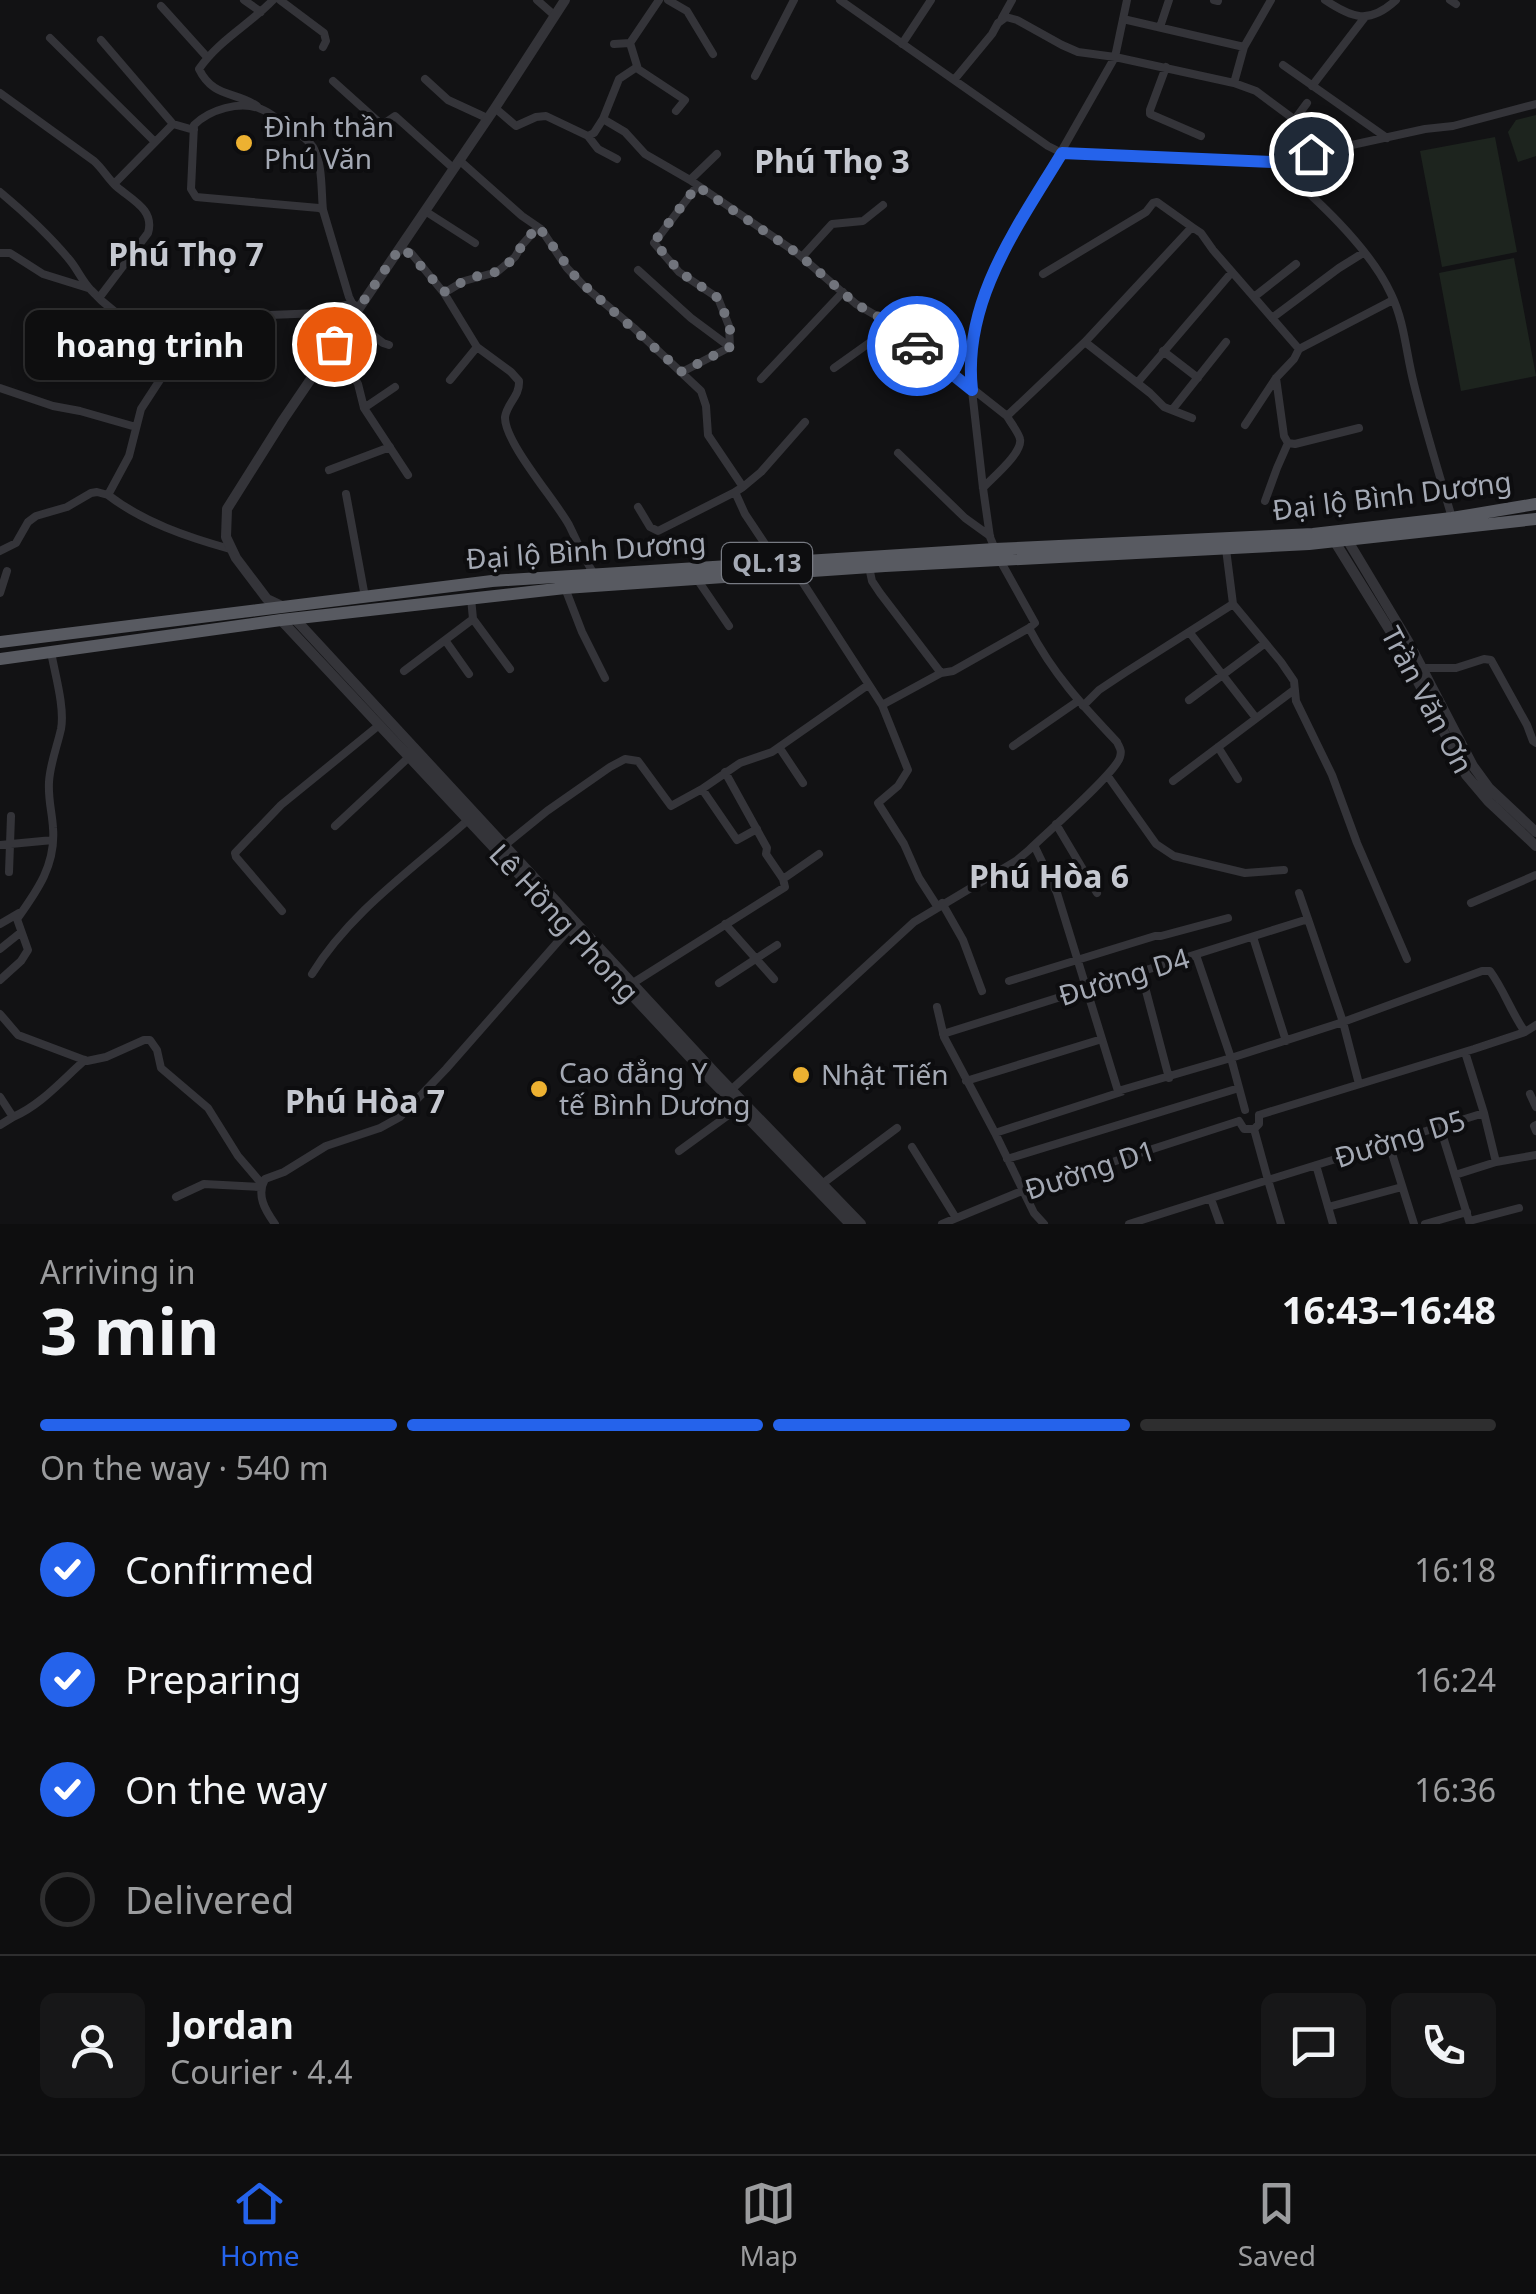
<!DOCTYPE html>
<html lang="en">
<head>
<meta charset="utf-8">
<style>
  body { margin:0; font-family:"Noto Sans",sans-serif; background:#171718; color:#f1f3f6; height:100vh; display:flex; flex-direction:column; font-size:38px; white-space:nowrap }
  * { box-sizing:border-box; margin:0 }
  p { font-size:32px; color:#9b9c9e }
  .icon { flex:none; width:55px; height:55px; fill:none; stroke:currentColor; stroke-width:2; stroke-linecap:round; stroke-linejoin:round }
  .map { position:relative; height:1224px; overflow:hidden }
  .side { display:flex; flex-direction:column; background:#0e0e0f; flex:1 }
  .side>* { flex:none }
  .pin { position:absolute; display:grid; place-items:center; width:85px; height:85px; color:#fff; margin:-42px; border:5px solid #fff; border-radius:50%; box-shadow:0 2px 10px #0007 }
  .courier { position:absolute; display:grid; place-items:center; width:100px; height:100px; margin:-50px; border:8px solid #2563eb; border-radius:50%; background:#fff; color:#222; box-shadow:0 2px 12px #0007 }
  .bubble { position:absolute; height:70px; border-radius:15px; background:#0e0e0f; box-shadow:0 5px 15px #0003,0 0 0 2px #2e2e2f; font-size:32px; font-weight:700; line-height:70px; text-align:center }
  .overview em { font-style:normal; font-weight:700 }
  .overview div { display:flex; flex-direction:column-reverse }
  .overview { display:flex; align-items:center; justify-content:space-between; height:170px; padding:0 40px }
  h1 { font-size:65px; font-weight:700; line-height:75px }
  .bar { display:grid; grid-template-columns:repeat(4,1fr); gap:15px 10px; align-content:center; height:120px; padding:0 40px }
  .bar i { height:12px; border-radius:8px; background:#2e2e2f }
  .bar .on { background:#2563eb }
  .bar p { grid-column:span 4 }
  .line { display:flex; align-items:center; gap:25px; padding:0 40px; border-top:2px solid #2e2e2f }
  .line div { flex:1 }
  .round { display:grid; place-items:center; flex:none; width:105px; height:105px; border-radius:15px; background:#171718 }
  ol { padding:0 40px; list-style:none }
  li { display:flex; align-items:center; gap:30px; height:110px }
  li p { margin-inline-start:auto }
  li .icon { padding:10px; border-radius:50%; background:#2563eb; color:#fff; stroke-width:4 }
  li:last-child { color:#9b9c9e }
  li i { width:55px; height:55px; border:5px solid #2e2e2f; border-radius:50% }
  .tab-bar { display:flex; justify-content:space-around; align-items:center; height:140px; border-top:2px solid #2e2e2f; background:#0e0e0f; font-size:28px; color:#9b9c9e }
  .tab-bar a { display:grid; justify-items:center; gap:5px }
  .tab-bar .on { color:#2563eb }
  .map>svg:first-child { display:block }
  .green { fill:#1d241e }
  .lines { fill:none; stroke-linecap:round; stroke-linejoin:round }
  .minor { stroke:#343439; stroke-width:8 }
  .tertiary { stroke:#343439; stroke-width:10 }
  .trunk { stroke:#585a61; stroke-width:12 }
  .done { stroke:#71747c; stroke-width:10; stroke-dasharray:0 18 }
  .route { stroke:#2563eb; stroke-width:12 }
  .poi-dot { fill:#edb131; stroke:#0d0d0f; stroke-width:4 }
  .labels { text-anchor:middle; stroke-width:8; stroke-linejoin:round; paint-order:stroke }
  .shield { fill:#0d0d0f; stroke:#777a82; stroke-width:2.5 }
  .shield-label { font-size:25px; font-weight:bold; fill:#a4a9b4 }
  .poi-label { font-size:28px; fill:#a4a9b4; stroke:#0d0d0f; text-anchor:start }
  .street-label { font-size:28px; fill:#a4a9b4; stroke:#0d0d0f }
  .quarter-label { font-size:32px; font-weight:bold; fill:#c5c8d0; stroke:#0d0d0f }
</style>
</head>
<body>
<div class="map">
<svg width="1536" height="1224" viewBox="0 0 1536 1224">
  <rect width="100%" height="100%" fill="#121214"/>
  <path class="green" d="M1536 115V156L1518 162 1508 132 1516 120Z
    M1495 137 1517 252 1442 267 1420 151Z
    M1514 258 1536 376 1461 391 1439 273Z"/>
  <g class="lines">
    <path class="minor" d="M244 0 261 12
      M280 0 324 33 326 41 323 47
      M537 0 554 15
      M668 0 687 11 713 54
      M840 0 1048 146 1062 153 1274 162 1425 129 1453 126 1536 104
      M1214 0 1218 1
      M1325 0C1352 18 1369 25 1396 0
      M1450 0 1456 4
      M161 6 207 57
      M1002 18 1012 0
      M1123 19 1244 47
      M1160 27 1169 0
      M50 38 154 141
      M101 40 173 124 194 130
      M630 43 638 69 685 100 676 111
      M614 44 630 43 659 0
      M902 44 931 0
      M1283 65 1387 138
      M1166 67 1150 110V114L1201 136
      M755 76 794 0
      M425 79 448 100 487 118
      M954 80 992 34 998 23 1006 17 1017 20 1062 45 1078 52 1115 57 1234 83 1244 47 1271 0
      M333 81 382 125 395 116 453 168
      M1234 83 1256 91 1295 120
      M1312 86 1365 17
      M0 93 94 161C103 169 108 179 117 187 132 200 155 210 148 233L99 298
      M257 106C235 91 213 98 199 69 219 40 249 25 273 0
      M495 108 516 126 536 117 546 116 588 136 594 133 603 119 625 132 645 154 690 180 797 253 856 304 889 323 1007 416 1085 342 1192 227 1201 233 1213 250 1299 349
      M603 119 619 79 637 67
      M588 136 598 149 617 159
      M1276 145 1307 103
      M459 160 522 216 541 229 567 268 584 286 634 328 701 391 706 406 708 435 743 487 735 492 745 514 777 562
      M1274 162C1313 196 1369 246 1391 294 1405 323 1406 354 1414 384 1425 429 1439 473 1452 518
      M690 180 717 154
      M114 184 173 124
      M697 186 654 243 679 272 718 298 729 326 730 347
      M0 192C24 212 48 234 68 258 77 268 82 281 91 290 117 319 168 348 207 349L225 332 239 322 270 315 320 313 352 303
      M323 210C321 191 323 164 313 147 307 138 297 132 288 126 279 121 270 112 261 109 240 100 209 110 194 125L191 189 196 197 319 208 323 210 349 297 352 303 358 308
      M425 211 475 243
      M400 248 411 253 444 293 477 347 511 372 519 381C520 396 507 403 505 417 504 442 556 501 569 525 578 543 583 557 594 574
      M0 253H10L43 274 88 288
      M802 257 832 224 863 221 883 205
      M638 270 691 318 730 347 682 372
      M1043 274 1146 212 1153 203 1157 202 1192 227
      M444 293 464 281 497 272 515 257 522 245 538 227
      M1254 297 1296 264
      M351 318 383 343 389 345
      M1272 318 1339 268 1363 253
      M1085 342 1150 393 1164 407 1192 418
      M335 344 358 384 364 408 408 475
      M182 346 141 409 129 456 108 495C143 522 187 537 230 549
      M1163 351 1198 378
      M834 368 893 326
      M1276 378 1284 436 1288 443 1295 444 1359 428
      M761 379 843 292
      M450 380 477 347
      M1137 383 1232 272
      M0 388 53 406 80 411 136 427
      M364 408 395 387
      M1172 410 1226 342
      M1245 425 1276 378 1294 359 1299 349 1393 300
      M898 453 965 518 990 536
      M329 470 390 447
      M743 487 761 472 805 422
      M983 488C992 478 1023 453 1020 439 1019 433 1010 422 1007 416
      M346 494 365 597
      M1265 501 1277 468 1288 443
      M638 507 650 527 658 531 735 492
      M995 549 990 537 983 488 969 364 974 330 980 305 996 266 1115 57 1127 0
      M0 551 16 543 28 522 36 516 67 507 91 493 97 492 108 495
      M869 567 872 581 880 593 941 673 882 705
      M796 572 882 705 908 770 898 786 878 803 904 844 919 878 937 906
      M697 579 729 626
      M565 588 582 632 605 678
      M0 593 7 571
      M1233 604 1281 662 1294 681 1296 701 1332 775 1357 843 1407 959
      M473 619 510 669
      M1190 633 1256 718
      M445 640 469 674
      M1423 668H1456L1484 659 1491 660 1527 725 1533 741 1536 743
      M404 671 473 619 471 598
      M941 673 953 671 1029 628
      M1189 700 1264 644
      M1083 706 1099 690 1126 672 1233 604 1226 549
      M1013 746 1078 701
      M779 747 803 783
      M1218 747 1238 779
      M725 772 767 848 766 854 783 879 819 854
      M1107 775 1156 844 1174 856 1245 873 1284 870
      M1173 781 1294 690
      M702 789 740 763 772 752 868 685
      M1056 824 1097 893
      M335 826 408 758
      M0 845 53 840
      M505 845 547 811 610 767 625 759 638 761 671 806 702 789 737 840 757 829
      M1034 845 1057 893 1118 1091 1231 1058 1245 1110
      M9 872 11 816
      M1299 893 1309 922
      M942 903 963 940 982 991
      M1471 903 1536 875
      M282 911 236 857 235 853 281 805 378 726
      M0 924 19 913
      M725 924 774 979
      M1253 937 1286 1041
      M0 949 20 933
      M1141 972 1169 1078
      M312 974C351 911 413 869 468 820
      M0 980 21 961 28 950 17 919C37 891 56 865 53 828 52 811 48 800 49 782 50 764 57 747 61 729 65 708 55 674 51 652
      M1009 981 1155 936H1161L1228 918
      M633 983 785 887 783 879
      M719 983 777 945
      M937 1007 944 1037 995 1133 1034 1213 1044 1224
      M0 1014 18 1035 87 1061 106 1057 144 1040H150L157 1050 161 1068 208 1108 238 1156 262 1184
      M943 1034 1305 920 1309 922 1343 1022 1231 1058 1196 955
      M1465 1052 1484 1113 1496 1162 1536 1155
      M966 1081 1102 1039
      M1359 1084 1343 1022 1482 971H1490C1504 990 1511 1012 1525 1032
      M731 1090 914 922 1016 861 1029 850C1045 834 1116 773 1120 757 1122 750 1120 749 1117 742 1082 705 1053 674 1029 628L1035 623 1001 562
      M1530 1094 1536 1107
      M0 1097 13 1117C41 1105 62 1080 85 1060
      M1259 1115 1474 1049 1525 1032 1536 1025
      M1239 1121 1244 1129H1254L1259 1124V1115
      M0 1125 13 1117
      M1536 1125 1534 1126 1536 1131
      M1440 1127 1470 1224
      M1254 1129 1268 1180 1484 1113
      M995 1133 1121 1092
      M1389 1144 1414 1224
      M912 1147 956 1218
      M679 1151 738 1108
      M1007 1159 1239 1088
      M1316 1165 1333 1224
      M1455 1175 1496 1162
      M822 1184 897 1128
      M176 1197 204 1184 261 1187
      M1211 1199 1220 1224
      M1328 1207 1402 1187
      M1469 1221 1519 1208
      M275 1224C265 1210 256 1195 265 1179L284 1172 326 1146 380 1128 400 1117 446 1069 570 928
      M942 1224 1017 1193 1239 1121
      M1129 1224 1268 1180 1281 1224
      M1425 1224 1467 1212"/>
    <path class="tertiary" d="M1348 541 1408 641 1473 766 1489 788 1536 832
      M1335 542 1400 647 1466 775 1488 801 1536 846
      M284 607 267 599 236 558 226 537 227 509 283 420 495 108 565 0
      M295 619 718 1076 861 1224
      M281 620 712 1081 850 1224"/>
    <path class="trunk" d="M0 642 492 581 995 549 1313 534 1452 518 1536 504
      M0 659 281 620 565 588 885 566 1309 544 1536 519"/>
  </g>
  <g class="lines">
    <path class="done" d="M334 344 400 248 410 254 444 292 470 278 496 272 515 258 522 245 538 226 577 279 682 372 730 347V326L718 298 680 272 654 242 697 186 797 253 856 304 889 323 917 346"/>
    <path class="route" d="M917 346 972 390C962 301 1018 226 1062 153L1274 162 1311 154"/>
  </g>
  <g class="poi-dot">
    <circle cx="244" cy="143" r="10"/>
    <circle cx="801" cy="1075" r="10"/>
    <circle cx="539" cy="1089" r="10"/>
  </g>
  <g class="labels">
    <rect class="shield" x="722" y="543" width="90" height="40" rx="8"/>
    <g class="shield-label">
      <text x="767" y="572">QL.13</text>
    </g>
    <g class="poi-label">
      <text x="264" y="137">Đình thần<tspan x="264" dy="32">Phú Văn</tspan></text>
      <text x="559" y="1083">Cao đẳng Y<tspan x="559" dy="32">tế Bình Dương</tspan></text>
      <text x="821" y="1085">Nhật Tiến</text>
    </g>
    <g class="street-label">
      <text transform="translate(1392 496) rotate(-7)" y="10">Đại lộ Bình Dương</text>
      <text transform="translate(586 551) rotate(-4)" y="10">Đại lộ Bình Dương</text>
      <text transform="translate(1427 700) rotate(62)" y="10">Trần Văn Ơn</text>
      <text transform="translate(564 923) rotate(47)" y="10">Lê Hồng Phong</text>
      <text transform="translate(1124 977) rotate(-17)" y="10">Đường D4</text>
      <text transform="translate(1400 1139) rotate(-17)" y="10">Đường D5</text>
      <text transform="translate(1090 1170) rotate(-18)" y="10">Đường D1</text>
    </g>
    <g class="quarter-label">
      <text x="832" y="173">Phú Thọ 3</text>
      <text x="186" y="266">Phú Thọ 7</text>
      <text x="1049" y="888">Phú Hòa 6</text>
      <text x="365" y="1113">Phú Hòa 7</text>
    </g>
  </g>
</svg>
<div class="pin" style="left:334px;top:344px;background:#ea580c"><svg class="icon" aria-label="bag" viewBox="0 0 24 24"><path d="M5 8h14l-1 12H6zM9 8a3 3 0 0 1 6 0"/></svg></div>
<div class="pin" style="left:1311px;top:154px;background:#1f2937"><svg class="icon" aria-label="home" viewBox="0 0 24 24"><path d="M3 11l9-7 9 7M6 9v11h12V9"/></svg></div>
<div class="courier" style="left:917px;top:346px"><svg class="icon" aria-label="car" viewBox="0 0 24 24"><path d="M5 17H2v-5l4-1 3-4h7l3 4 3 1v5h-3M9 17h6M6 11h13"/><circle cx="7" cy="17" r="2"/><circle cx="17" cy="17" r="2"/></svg></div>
<div class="bubble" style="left:25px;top:310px;width:250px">hoang trinh</div>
</div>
<section class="side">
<div class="overview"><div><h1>3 min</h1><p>Arriving in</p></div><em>16:43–16:48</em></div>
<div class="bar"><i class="on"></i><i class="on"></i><i class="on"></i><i></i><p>On the way · 540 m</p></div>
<ol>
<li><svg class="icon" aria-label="check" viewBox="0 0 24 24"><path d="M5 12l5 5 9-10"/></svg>Confirmed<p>16:18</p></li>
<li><svg class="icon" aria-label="check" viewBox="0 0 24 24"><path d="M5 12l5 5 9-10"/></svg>Preparing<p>16:24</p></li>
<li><svg class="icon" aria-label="check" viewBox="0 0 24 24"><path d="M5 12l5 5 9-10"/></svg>On the way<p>16:36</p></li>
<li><i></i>Delivered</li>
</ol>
<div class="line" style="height:180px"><a class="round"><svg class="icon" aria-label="person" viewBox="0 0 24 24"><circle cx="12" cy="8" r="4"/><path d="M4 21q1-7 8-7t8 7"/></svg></a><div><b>Jordan</b><p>Courier · 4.4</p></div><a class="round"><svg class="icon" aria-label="chat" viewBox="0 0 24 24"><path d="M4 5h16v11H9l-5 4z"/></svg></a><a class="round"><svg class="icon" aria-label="phone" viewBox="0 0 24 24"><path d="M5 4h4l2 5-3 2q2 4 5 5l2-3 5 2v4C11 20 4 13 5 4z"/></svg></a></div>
</section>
<nav class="tab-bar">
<a class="on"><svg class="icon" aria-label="home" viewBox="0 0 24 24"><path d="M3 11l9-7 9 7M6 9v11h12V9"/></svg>Home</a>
<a><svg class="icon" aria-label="map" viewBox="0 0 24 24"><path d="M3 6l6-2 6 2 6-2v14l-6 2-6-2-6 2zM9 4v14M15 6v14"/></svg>Map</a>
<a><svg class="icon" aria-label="saved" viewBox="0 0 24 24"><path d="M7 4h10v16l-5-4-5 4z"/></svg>Saved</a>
</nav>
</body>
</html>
